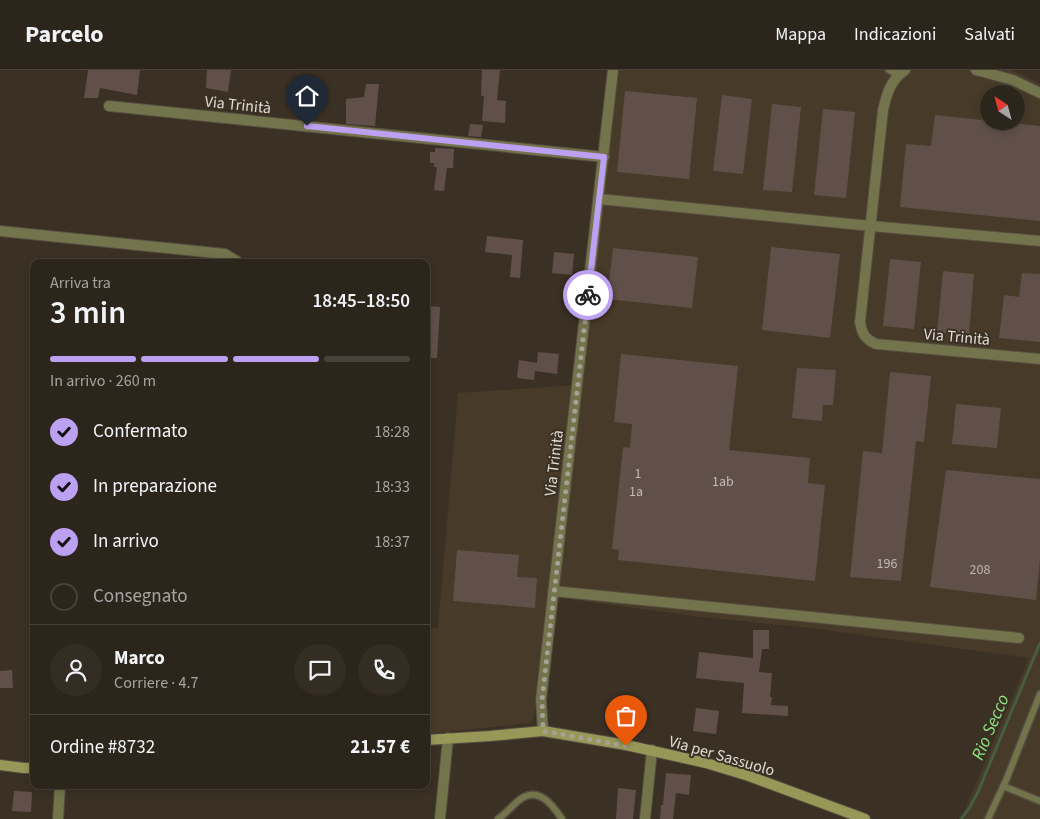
<!DOCTYPE html>
<html lang="it">
<head>
<meta charset="utf-8">
<style>
  body { margin:0; font-family:"Source Sans 3",sans-serif; background:#342d24; color:#f1f3f6; height:100vh; display:flex; flex-direction:column; font-size:19px; white-space:nowrap }
  * { box-sizing:border-box; margin:0 }
  p { font-size:16px; color:#a6a5a3 }
  .icon { flex:none; width:28px; height:28px; fill:none; stroke:currentColor; stroke-width:2; stroke-linecap:round; stroke-linejoin:round }
  .map { position:relative; flex:1; overflow:hidden }
  .side { position:absolute; left:30px; top:189px; width:400px; height:530px; display:flex; flex-direction:column; background:#2c251b; border-radius:10px; box-shadow:0 2px 8px #0003,0 0 0 1px #48423a }
  .side>* { flex:none }
  .needle { width:32px; rotate:324deg }
  .fabs { position:absolute; left:980px; top:15px; display:grid; gap:10px }
  .fabs a { display:grid; place-items:center; width:45px; height:45px; border-radius:50%; background:#2c251b; box-shadow:0 2px 8px #0003,0 0 0 1px #48423a; font-size:25px }
  .pin { position:absolute; display:grid; place-items:center; width:42px; height:42px; color:#fff; margin:-51px -21px; border-radius:50% 50% 50% 0; rotate:-45deg; box-shadow:0 0 5px #0007 }
  .pin .icon { rotate:45deg }
  .courier { position:absolute; display:grid; place-items:center; width:50px; height:50px; margin:-25px; border:4px solid #bca0f2; border-radius:50%; background:#fff; color:#222; box-shadow:0 1px 6px #0007 }
  .headline em { font-style:normal; font-weight:600 }
  .headline div { display:flex; flex-direction:column-reverse }
  .headline { display:flex; align-items:center; justify-content:space-between; height:85px; padding:0 20px }
  h1 { font-size:32px; font-weight:600; line-height:38px }
  .bar { display:grid; grid-template-columns:repeat(4,1fr); gap:8px 5px; align-content:center; height:60px; padding:0 20px }
  .bar i { height:6px; border-radius:4px; background:#48423a }
  .bar .active { background:#bca0f2 }
  .bar p { grid-column:span 4 }
  .line { display:flex; align-items:center; gap:12px; padding:0 20px; border-top:1px solid #48423a }
  .line div { flex:1 }
  .round { display:grid; place-items:center; flex:none; width:52px; height:52px; border-radius:26px; background:#342d24 }
  ol { padding:0 20px; list-style:none }
  li { display:flex; align-items:center; gap:15px; height:55px }
  li p { margin-inline-start:auto }
  li .icon { padding:5px; border-radius:50%; background:#bca0f2; color:#111; stroke-width:4 }
  li:last-child { color:#a6a5a3 }
  li i { width:28px; height:28px; border:2px solid #48423a; border-radius:50% }
  header { display:flex; align-items:center; gap:30px; box-sizing:border-box; height:70px; padding:0 25px; background:#2c251b; border-bottom:1px solid #48423a }
  header strong { font-size:24px }
  nav { display:flex; gap:28px; margin-inline-start:auto; font-size:18px }
  .map>svg:first-child { display:block }
  .built { fill:#473a28; fill-rule:evenodd }
  .lines { fill:none; stroke-linecap:round; stroke-linejoin:round }
  .stream { stroke:#465d41; stroke-width:3 }
  .building { fill:#61504a }
  .lane-casing { stroke:#554c40; stroke-width:9 }
  .street-casing { stroke:#554c40; stroke-width:12 }
  .secondary-casing { stroke:#554c40; stroke-width:12 }
  .lane { stroke:#73734c; stroke-width:6 }
  .street { stroke:#73734c; stroke-width:10 }
  .secondary { stroke:#979758; stroke-width:10 }
  .done { stroke:#a6a096; stroke-width:5; stroke-dasharray:0 9 }
  .route { stroke:#bca0f2; stroke-width:6 }
  .labels { text-anchor:middle; stroke-width:4; stroke-linejoin:round; paint-order:stroke }
  .number-label { font-size:14px; fill:#c0b8b1 }
  .street-label { font-size:16px; fill:#e0dbd3; stroke:#3a3124 }
  .water-label { font-size:18px; font-style:italic; fill:#8fe584; stroke:#3a3124 }
</style>
</head>
<body>
<header>
<strong>Parcelo</strong>
<nav><a>Mappa</a><a>Indicazioni</a><a>Salvati</a></nav>
</header>
<div class="map">
<svg width="1040" height="749" viewBox="0 0 1040 749">
  <rect width="100%" height="100%" fill="#3a3124"/>
  <path class="built" d="M607 0H1011L1023 5 1040 14V749H961L1029 588 811 558 700 547 548 526 534 647 531 653 426 664V556L438 559 458 323 577 315ZM989 24H1016V51H989Z"/>
  <g class="lines">
    <path class="stream" d="M961 749 970 737 978 722 1040 573"/>
  </g>
  <path class="building" d="M88 0H140L137 25 100 18 98 28H84Z
    M207 0H231L228 22 206 18Z
    M482 0H500L497 30 506 31 505 53 482 51 484 26H481Z
    M366 14H379L375 56 346 54V29L364 27Z
    M625 21 697 28 689 109 617 102Z
    M722 25 752 29 743 104 713 101Z
    M772 34 801 37 792 122 763 120Z
    M823 39 855 42 846 128 814 125Z
    M935 45 1040 56V151L900 137 906 74 931 76Z
    M470 54 483 55 481 67 468 66Z
    M435 78 454 79 453 98H447L444 121 434 120 437 97H434V93H430V82H435Z
    M487 166 523 170 520 208 510 207 512 185 485 182Z
    M771 177 840 184 830 268 762 260Z
    M613 178 698 187 692 238 607 229Z
    M554 182 574 184 572 205 552 203Z
    M890 189 921 192 914 259 883 256Z
    M943 201 974 204 969 265 937 262Z
    M1022 203 1040 204V272L999 268 1004 225 1019 227Z
    M426 236 440 237 437 288H426Z
    M538 282 559 284 557 304 535 301 534 310 517 308 519 290 537 293Z
    M621 284 738 296 729 380 810 388 808 413 825 415 815 511 618 490 619 480 612 479 623 377 630 378 632 354 614 352Z
    M797 298 836 300 833 335H823L822 351 792 348Z
    M890 302 931 306 924 372 916 371 901 511 850 507 863 381 882 383Z
    M956 334 1001 338 997 378 952 374Z
    M946 400 1040 409V490L1036 530 930 517Z
    M457 480 519 485 517 507 537 508 535 538 453 531Z
    M753 560H769V579H762L759 602 772 603 770 627H772L771 635 788 636V646L742 643 744 613 696 608 699 582 753 588Z
    M12 600 13 618H0V601Z
    M696 638 719 641 716 664 693 661Z
    M666 703 691 705 689 725 676 723 673 749H660L661 735H663Z
    M618 718 636 720 633 749H616Z
    M14 721 32 722 31 742 12 741Z"/>
  <g class="lines">
    <defs>
      <path id="lane" d="M889 0 898 5
        M1003 716 1040 731
        M498 749C507 743 513 734 522 728 540 717 553 736 562 749
        M988 749 1007 708 1040 624"/>
      <path id="street" d="M905 0C890 11 887 23 883 40L860 252C862 264 865 269 876 274L1040 289
        M976 0 1013 10 1040 23
        M109 36 604 87
        M599 129 871 156 1040 171
        M0 161 225 184 238 192
        M553 521 1019 568
        M543 661 541 630 613 0
        M58 749 60 715
        M440 749 448 668
        M645 749 652 680"/>
      <path id="secondary" d="M426 670 490 666 543 661 626 675 706 693 749 706 865 749
        M0 695 24 698H34"/>
    </defs>
    <use href="#lane" class="lane-casing"/>
    <use href="#street" class="street-casing"/>
    <use href="#secondary" class="secondary-casing"/>
    <use href="#lane" class="lane"/>
    <use href="#street" class="street"/>
    <use href="#secondary" class="secondary"/>
  </g>
  <g class="lines">
    <path class="done" d="M588 225 542 630 543 661 626 676"/>
    <path class="route" d="M307 56 604 87 588 225"/>
  </g>
  <g class="labels">
    <g class="number-label">
      <text x="638" y="408">1</text>
      <text x="723" y="416">1ab</text>
      <text x="636" y="426">1a</text>
      <text x="887" y="498">196</text>
      <text x="980" y="504">208</text>
    </g>
    <g class="street-label">
      <text transform="translate(238 34) rotate(6)" y="6">Via Trinità</text>
      <text transform="translate(957 266) rotate(5)" y="6">Via Trinità</text>
      <text transform="translate(553 393) rotate(-83)" y="6">Via Trinità</text>
      <text transform="translate(722 685) rotate(16)" y="6">Via per Sassuolo</text>
    </g>
    <g class="water-label">
      <text transform="translate(990 657) rotate(-67)" y="6">Rio Secco</text>
    </g>
  </g>
</svg>
<div class="fabs">
<a><svg class="needle" viewBox="-14 -14 28 28"><path d="M0-13l5 13h-10z" fill="#e53935"/><path d="M0 13l5-13h-10z" fill="#a6a5a3"/></svg></a>
</div>
<div class="pin" style="left:626px;top:676px;background:#ea580c"><svg class="icon" aria-label="bag" viewBox="0 0 24 24"><path d="M5 8h14l-1 12H6zM9 8a3 3 0 0 1 6 0"/></svg></div>
<div class="pin" style="left:307px;top:56px;background:#1f2937"><svg class="icon" aria-label="home" viewBox="0 0 24 24"><path d="M3 11l9-7 9 7M6 9v11h12V9"/></svg></div>
<div class="courier" style="left:588px;top:225px"><svg class="icon" aria-label="bike" viewBox="0 0 24 24"><circle cx="6" cy="16" r="4"/><circle cx="18" cy="16" r="4"/><path d="M6 16l4-8h5l3 8M10 8l3 8H6M13 5h3"/></svg></div>
<section class="side">
<div class="headline"><div><h1>3 min</h1><p>Arriva tra</p></div><em>18:45–18:50</em></div>
<div class="bar"><i class="active"></i><i class="active"></i><i class="active"></i><i></i><p>In arrivo · 260 m</p></div>
<ol>
<li><svg class="icon" aria-label="check" viewBox="0 0 24 24"><path d="M5 12l5 5 9-10"/></svg>Confermato<p>18:28</p></li>
<li><svg class="icon" aria-label="check" viewBox="0 0 24 24"><path d="M5 12l5 5 9-10"/></svg>In preparazione<p>18:33</p></li>
<li><svg class="icon" aria-label="check" viewBox="0 0 24 24"><path d="M5 12l5 5 9-10"/></svg>In arrivo<p>18:37</p></li>
<li><i></i>Consegnato</li>
</ol>
<div class="line" style="height:90px"><a class="round"><svg class="icon" aria-label="person" viewBox="0 0 24 24"><circle cx="12" cy="8" r="4"/><path d="M4 21q1-7 8-7t8 7"/></svg></a><div><b>Marco</b><p>Corriere · 4.7</p></div><a class="round"><svg class="icon" aria-label="chat" viewBox="0 0 24 24"><path d="M4 5h16v11H9l-5 4z"/></svg></a><a class="round"><svg class="icon" aria-label="phone" viewBox="0 0 24 24"><path d="M5 4h4l2 5-3 2q2 4 5 5l2-3 5 2v4C11 20 4 13 5 4z"/></svg></a></div>
<div class="line" style="height:65px"><div>Ordine #8732</div><b>21.57 €</b></div>
</section>
</div>
</body>
</html>
